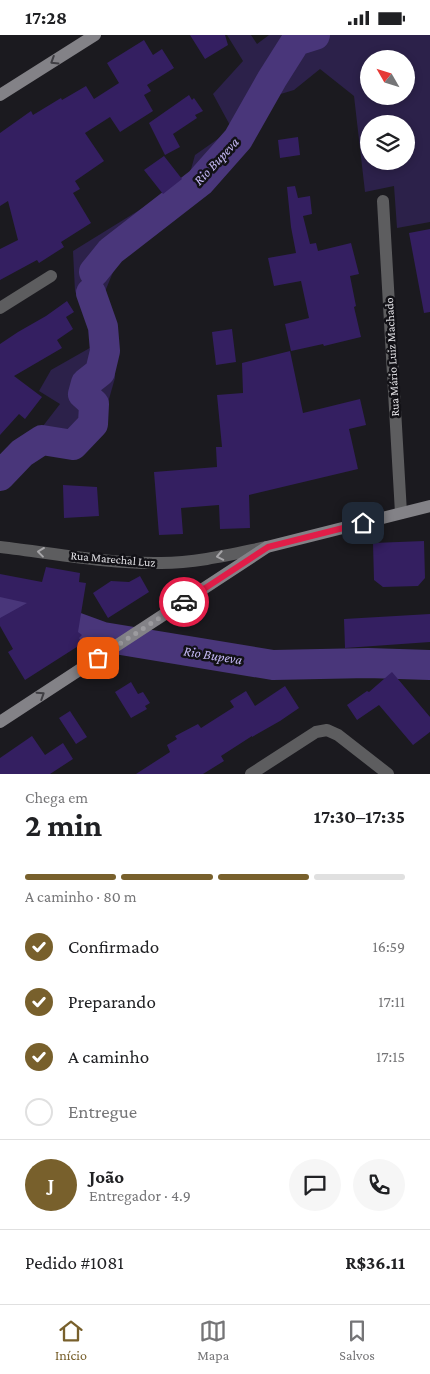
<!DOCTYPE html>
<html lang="pt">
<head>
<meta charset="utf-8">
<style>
  body { margin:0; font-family:"Crimson Pro",serif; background:#f6f6f6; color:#202124; height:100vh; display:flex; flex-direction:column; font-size:19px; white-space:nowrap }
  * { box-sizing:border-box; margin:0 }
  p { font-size:16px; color:#757577 }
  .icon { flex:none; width:28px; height:28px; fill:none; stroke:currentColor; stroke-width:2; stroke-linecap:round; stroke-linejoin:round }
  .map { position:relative; height:739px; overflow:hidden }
  .side { display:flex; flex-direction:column; background:#fff; flex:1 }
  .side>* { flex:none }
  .needle { width:32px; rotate:309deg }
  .buttons { position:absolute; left:360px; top:15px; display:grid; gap:10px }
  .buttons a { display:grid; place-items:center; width:55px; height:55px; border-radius:50%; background:#fff; box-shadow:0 2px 8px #0003; font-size:25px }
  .pin { position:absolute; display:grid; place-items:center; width:42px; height:42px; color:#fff; margin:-21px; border-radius:10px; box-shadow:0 2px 8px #0006 }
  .courier { position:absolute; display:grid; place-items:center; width:50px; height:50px; margin:-25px; border:4px solid #e11d48; border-radius:50%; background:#fff; color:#222; box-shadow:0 1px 6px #0007 }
  .summary em { font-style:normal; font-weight:700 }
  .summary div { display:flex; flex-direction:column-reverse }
  .summary { display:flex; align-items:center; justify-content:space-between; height:85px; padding:0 25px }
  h1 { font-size:32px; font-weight:700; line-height:38px }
  .bar { display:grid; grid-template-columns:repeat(4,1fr); gap:8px 5px; align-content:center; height:60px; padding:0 25px }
  .bar i { height:6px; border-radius:4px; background:#e0e0e0 }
  .bar .active { background:#78602c }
  .bar p { grid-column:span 4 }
  .line { display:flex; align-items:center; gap:12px; padding:0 25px; border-top:1px solid #e0e0e0 }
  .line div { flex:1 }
  .round { display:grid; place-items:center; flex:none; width:52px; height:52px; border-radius:26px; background:#f6f6f6 }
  ol { padding:0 25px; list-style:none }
  li { display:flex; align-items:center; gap:15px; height:55px }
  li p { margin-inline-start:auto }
  li .icon { padding:5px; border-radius:50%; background:#78602c; color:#fff; stroke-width:4 }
  li:last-child { color:#757577 }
  li i { width:28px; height:28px; border:2px solid #e0e0e0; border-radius:50% }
  .status { display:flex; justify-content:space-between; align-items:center; height:35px; padding:0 25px; background:#fff; direction:ltr }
  .status svg { height:14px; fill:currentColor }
  .menu { display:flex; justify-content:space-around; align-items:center; height:70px; border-top:1px solid #e0e0e0; background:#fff; font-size:14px; color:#757577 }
  .menu a { display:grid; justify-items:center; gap:2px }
  .menu .active { color:#78602c }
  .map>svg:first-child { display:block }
  .green { fill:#2c214a; fill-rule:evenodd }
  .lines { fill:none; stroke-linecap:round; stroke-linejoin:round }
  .river { stroke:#49367a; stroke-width:30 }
  .building { fill:#341f61 }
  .minor { stroke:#5d5d5f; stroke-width:12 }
  .secondary { stroke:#838287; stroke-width:12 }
  .oneway { stroke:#3f3e43 }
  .oneway2 { stroke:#a6a5a8 }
  .done { stroke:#9c9b9f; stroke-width:5; stroke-dasharray:0 9 }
  .route { stroke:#e11d48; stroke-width:6 }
  .labels { text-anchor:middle; stroke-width:5; stroke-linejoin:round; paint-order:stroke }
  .street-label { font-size:12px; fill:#e1e0e4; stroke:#121116 }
  .water-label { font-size:14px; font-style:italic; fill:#c4b8f4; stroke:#121116 }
</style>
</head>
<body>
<div class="status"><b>17:28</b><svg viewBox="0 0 49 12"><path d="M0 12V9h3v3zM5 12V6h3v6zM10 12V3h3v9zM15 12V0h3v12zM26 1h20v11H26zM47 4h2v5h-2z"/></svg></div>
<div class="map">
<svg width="430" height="739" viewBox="0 0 430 739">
  <rect width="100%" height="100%" fill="#1b1a1f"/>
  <path class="green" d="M227 0H251L257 9 269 0H430V187L397 193 394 151 365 157 354 61 320 34 294 55 274 61 245 104 197 164 118 225 104 259 115 291V343L99 399 79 413 37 415 14 436 0 453V427L26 398 36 400 60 369 39 356 51 335 95 310 75 256 73 216 188 145 195 120 232 94 213 59 243 26ZM369 24H406V61H369ZM369 89H406V126H369Z"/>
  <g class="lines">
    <path class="river" d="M94 237 111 216 200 147 238 104 272 44 296 6 315 0
      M0 441 22 418 42 405 73 410 93 389 94 369 83 359 86 348 100 337 105 316 103 292 91 258
      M0 573 13 574 51 583 103 602 273 630 368 628 430 630"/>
  </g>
  <path class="building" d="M190 0H225L228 10 205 24Z
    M144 5 153 20 162 14 174 33 147 50 151 56 144 60 153 76 120 97 110 82 85 98 104 126 75 146 80 154 73 158 91 188 61 207 64 212 39 228 37 225 0 245V214L18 205 8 166 0 171V98L31 76 33 80 61 63 62 65 86 51 94 64 119 48 107 28Z
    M189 60 192 65 194 63 203 76 195 80 197 83 173 99 180 112 165 120 149 88Z
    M298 102 300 120 280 123 278 105Z
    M164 121 182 144 163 159 144 135Z
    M295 151 298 163 310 161 312 179 303 181 310 209 316 208 318 216 351 208 359 239 350 241 356 271 354 272 361 302 324 311 323 309 291 316 285 289 309 283 301 246 274 251 268 223 296 218 291 192 287 152Z
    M430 194V277L424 278 409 198Z
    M67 266 74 277 66 282 73 294 57 305 62 313 14 341 42 362 25 384 19 379 0 400V309L18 297 46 281Z
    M232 294 236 327 216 330 212 297Z
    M290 316 303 378 360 364 366 390 349 394 358 434 249 460 250 493 220 494 219 470 181 473 183 499 159 500 154 437 217 432 216 412H222L217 360 243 358 242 328Z
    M63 450 97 452 99 481 64 483Z
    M424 506 425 543 418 551 383 552 374 545 373 508Z
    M46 532 80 538 79 547 86 548 78 597 82 600 79 603 83 608 25 645 8 617 13 614 0 591V583L27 568 0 562V539L42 547Z
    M140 541 149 557 108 583 93 558 111 546 129 547Z
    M430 579V607L345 613 344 584Z
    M392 637 430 682V697L413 710 379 670 357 685 347 670 367 656 369 657Z
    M131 647 138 659 143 657 150 668 145 671 147 674 131 683 115 657Z
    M285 651 299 673 280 686 252 702V701L221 721 224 726 203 739H136L170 717 167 710 177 704 175 701 198 689 201 693 234 672 230 666 246 656 255 671Z
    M70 676 87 702 76 709 59 683Z
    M32 701 45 720 63 708 73 724 50 739H0V723Z"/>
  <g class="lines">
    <path class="minor" d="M383 166 401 478
      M0 273 51 241
      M0 512C53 518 107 529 161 528 197 528 233 519 267 512
      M251 739 316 697 327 695 338 700 388 739"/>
    <path class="secondary" d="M0 60 95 0
      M0 687 267 512 430 471"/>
  </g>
  <defs><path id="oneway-chevron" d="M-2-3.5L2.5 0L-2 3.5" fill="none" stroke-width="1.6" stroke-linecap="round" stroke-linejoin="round" transform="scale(1.25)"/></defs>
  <g class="oneway">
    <use href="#oneway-chevron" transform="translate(54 26) rotate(148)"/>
    <use href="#oneway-chevron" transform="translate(41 660) rotate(-33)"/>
  </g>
  <g class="oneway2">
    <use href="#oneway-chevron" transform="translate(41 517) rotate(-173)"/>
    <use href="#oneway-chevron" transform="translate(220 521) rotate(169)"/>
  </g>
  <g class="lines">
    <path class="done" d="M98 623 184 567"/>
    <path class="route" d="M184 567 268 512 363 488"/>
  </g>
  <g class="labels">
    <g class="street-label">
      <text transform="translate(392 322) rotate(-93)" y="4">Rua Mário Luiz Machado</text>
      <text transform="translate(113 524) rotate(5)" y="4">Rua Marechal Luz</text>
    </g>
    <g class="water-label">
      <text transform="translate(216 126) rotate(-47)" y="5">Rio Bupeva</text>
      <text transform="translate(213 620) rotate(9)" y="5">Rio Bupeva</text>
    </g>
  </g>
</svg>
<div class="buttons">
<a><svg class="needle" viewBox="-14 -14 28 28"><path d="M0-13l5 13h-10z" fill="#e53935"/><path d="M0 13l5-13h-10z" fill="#757577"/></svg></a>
<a><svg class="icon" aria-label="layers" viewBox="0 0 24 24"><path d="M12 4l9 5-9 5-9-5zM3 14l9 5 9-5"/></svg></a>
</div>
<div class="pin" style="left:98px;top:623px;background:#ea580c"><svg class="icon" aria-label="bag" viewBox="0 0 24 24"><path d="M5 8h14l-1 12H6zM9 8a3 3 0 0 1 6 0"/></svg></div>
<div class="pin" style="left:363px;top:488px;background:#1f2937"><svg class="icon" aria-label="home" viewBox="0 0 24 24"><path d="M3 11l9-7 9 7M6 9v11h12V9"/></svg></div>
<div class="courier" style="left:184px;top:567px"><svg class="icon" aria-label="car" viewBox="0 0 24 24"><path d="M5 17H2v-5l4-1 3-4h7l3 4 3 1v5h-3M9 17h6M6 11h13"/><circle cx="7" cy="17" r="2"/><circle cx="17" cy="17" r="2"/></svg></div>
</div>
<section class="side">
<div class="summary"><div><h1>2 min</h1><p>Chega em</p></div><em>17:30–17:35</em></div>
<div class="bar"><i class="active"></i><i class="active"></i><i class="active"></i><i></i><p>A caminho · 80 m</p></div>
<ol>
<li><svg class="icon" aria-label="check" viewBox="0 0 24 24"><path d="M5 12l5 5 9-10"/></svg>Confirmado<p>16:59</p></li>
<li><svg class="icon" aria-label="check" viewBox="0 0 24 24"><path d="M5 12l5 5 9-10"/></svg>Preparando<p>17:11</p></li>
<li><svg class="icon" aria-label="check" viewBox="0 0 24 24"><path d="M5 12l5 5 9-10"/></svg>A caminho<p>17:15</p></li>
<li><i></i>Entregue</li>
</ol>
<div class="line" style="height:90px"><b class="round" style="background:#78602c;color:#fff">J</b><div><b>João</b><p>Entregador · 4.9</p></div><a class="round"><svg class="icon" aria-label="chat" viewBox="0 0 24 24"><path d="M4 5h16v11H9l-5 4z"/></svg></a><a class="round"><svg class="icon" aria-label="phone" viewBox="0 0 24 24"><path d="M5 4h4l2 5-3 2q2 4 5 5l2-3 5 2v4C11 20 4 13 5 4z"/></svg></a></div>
<div class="line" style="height:65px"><div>Pedido #1081</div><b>R$36.11</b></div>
</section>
<nav class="menu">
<a class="active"><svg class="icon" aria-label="home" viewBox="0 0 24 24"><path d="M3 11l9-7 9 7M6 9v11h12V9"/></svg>Início</a>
<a><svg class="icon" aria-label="map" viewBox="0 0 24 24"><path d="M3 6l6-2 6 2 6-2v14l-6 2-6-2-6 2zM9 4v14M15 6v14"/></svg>Mapa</a>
<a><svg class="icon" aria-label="saved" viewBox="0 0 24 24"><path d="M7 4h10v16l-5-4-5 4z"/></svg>Salvos</a>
</nav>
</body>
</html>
